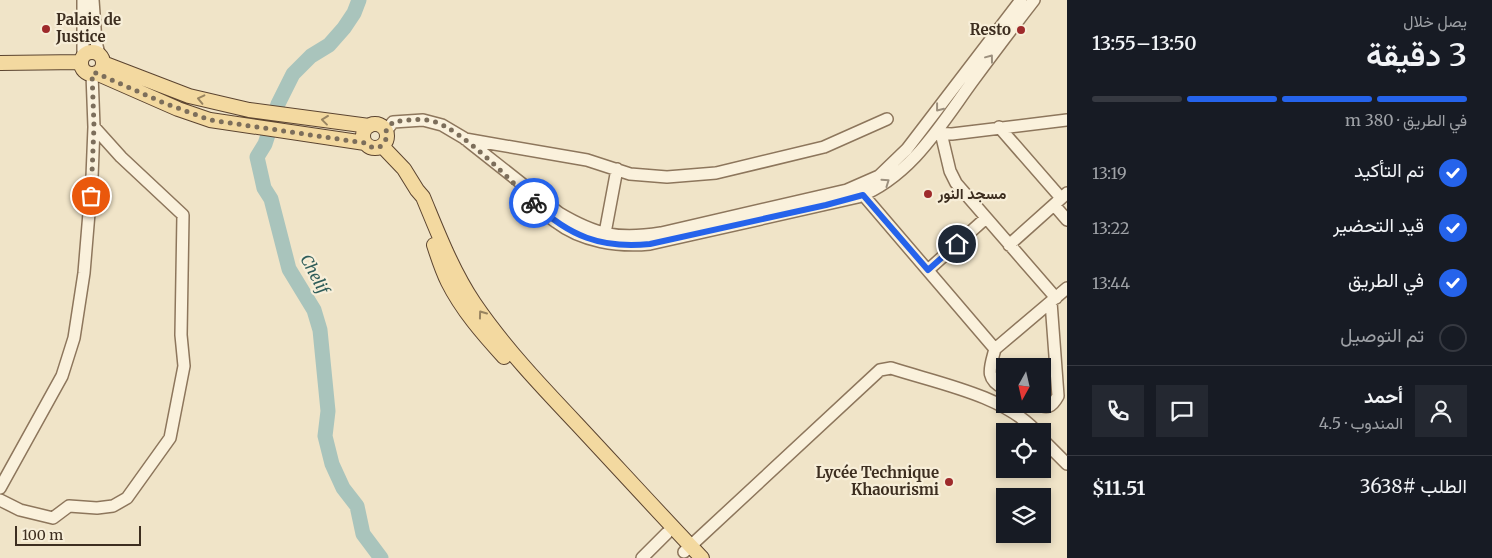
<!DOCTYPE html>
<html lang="ar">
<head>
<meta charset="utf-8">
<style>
  body { margin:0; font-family:Merriweather,Vazirmatn,serif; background:#242831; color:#f1f3f6; direction:rtl; height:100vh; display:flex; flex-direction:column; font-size:19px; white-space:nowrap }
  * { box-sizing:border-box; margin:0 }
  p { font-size:16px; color:#9ea1a6 }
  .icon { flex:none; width:28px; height:28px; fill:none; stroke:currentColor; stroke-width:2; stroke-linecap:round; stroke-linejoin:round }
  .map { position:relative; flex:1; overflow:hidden; direction:ltr }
  .details { display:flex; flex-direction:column; background:#171b24; width:425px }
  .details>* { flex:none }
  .needle { width:32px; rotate:188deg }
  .controls { position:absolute; left:996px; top:358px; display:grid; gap:10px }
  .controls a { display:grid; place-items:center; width:55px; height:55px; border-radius:0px; background:#171b24; box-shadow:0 2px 8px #0003; font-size:25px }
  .scale { position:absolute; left:15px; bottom:12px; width:126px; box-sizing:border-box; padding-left:5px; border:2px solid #3d2e20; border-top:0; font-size:14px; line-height:18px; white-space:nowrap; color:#3d2e20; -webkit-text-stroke:4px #f7eed8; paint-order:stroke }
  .pin { position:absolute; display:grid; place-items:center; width:42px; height:42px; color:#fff; margin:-21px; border:2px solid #fff; border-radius:50%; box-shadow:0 1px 5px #0007 }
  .courier { position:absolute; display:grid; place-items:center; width:50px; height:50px; margin:-25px; border:4px solid #2563eb; border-radius:50%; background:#fff; color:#222; box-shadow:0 1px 6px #0007 }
  .overview em { font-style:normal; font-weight:600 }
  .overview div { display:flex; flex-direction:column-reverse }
  .overview { display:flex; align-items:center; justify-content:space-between; height:85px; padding:0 25px }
  h1 { font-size:32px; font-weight:600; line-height:38px }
  .bar { display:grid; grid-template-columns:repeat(4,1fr); gap:8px 5px; align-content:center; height:60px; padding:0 25px }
  .bar i { height:6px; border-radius:4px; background:#363941 }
  .bar .current { background:#2563eb }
  .bar p { grid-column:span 4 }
  .line { display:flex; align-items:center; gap:12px; padding:0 25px; border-top:1px solid #363941 }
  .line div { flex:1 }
  .round { display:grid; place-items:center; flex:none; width:52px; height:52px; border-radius:0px; background:#242831 }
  ol { padding:0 25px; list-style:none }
  li { display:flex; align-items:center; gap:15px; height:55px }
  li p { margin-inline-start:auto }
  li .icon { padding:5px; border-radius:50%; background:#2563eb; color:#fff; stroke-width:4 }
  li:last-child { color:#9ea1a6 }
  li i { width:28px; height:28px; border:2px solid #363941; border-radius:50% }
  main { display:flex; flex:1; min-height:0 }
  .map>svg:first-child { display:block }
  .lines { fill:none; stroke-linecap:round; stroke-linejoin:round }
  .river { stroke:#a9c4bc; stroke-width:15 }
  .minor-casing { stroke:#8d765c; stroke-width:14 }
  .major-casing { stroke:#5b4430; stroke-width:16 }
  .minor { stroke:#faf1dc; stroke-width:11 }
  .major { stroke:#f3d9a0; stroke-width:14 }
  .oneway { stroke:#9c907e }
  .oneway2 { stroke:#988460 }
  .done { stroke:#7c6e5b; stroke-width:5; stroke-dasharray:0 9 }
  .route { stroke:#2563eb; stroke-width:6 }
  .poi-dot { fill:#9e2a2b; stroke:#f7eed8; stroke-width:2 }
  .labels { text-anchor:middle; stroke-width:4.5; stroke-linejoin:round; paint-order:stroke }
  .poi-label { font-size:15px; font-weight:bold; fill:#3d2e20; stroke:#f7eed8; text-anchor:start }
  .water-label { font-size:16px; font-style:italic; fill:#2f5d5a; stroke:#f7eed8 }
</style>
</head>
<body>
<main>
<section class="details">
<div class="overview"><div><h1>3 دقيقة</h1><p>يصل خلال</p></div><em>13:50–13:55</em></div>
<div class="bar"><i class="current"></i><i class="current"></i><i class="current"></i><i></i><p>في الطريق · 380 m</p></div>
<ol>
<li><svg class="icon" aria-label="check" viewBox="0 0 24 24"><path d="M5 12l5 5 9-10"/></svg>تم التأكيد<p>13:19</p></li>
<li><svg class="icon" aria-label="check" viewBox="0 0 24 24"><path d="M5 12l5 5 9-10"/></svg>قيد التحضير<p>13:22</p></li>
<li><svg class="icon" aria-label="check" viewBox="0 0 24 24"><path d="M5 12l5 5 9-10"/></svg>في الطريق<p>13:44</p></li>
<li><i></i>تم التوصيل</li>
</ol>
<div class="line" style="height:90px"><a class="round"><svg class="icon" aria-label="person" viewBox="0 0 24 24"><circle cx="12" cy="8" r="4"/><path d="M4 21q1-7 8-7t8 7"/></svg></a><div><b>أحمد</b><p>المندوب · 4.5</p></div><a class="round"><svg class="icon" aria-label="chat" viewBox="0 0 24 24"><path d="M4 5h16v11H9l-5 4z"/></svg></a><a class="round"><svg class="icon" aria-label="phone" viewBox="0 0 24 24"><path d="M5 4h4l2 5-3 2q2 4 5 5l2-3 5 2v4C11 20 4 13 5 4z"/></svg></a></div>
<div class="line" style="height:65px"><div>الطلب #3638</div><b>$11.51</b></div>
</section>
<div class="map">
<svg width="1067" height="558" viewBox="0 0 1067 558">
  <rect width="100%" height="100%" fill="#f0e4c8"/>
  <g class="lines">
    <path class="river" d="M359 0 354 13 344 28 329 45 311 56 293 74 278 104 265 144 257 157 264 188 271 199 289 269 314 310 320 330 328 411 325 436 332 464 343 488 357 506 363 534 381 558"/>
    <defs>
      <path id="minor" d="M83 0V56
        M93 0 96 42 99 54
        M999 127 1061 198
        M386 131 393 122 423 120 442 125 464 138 559 213C596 235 618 240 661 233L847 190 879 176 907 149 1021 0
        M935 133 952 134 1067 120
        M941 133 950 171 956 183 1056 298
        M465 139 587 160 630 174 667 177 716 173 824 147 887 119
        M859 190 995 349C990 368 984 379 1005 389
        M530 198C538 207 546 215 556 222 582 242 618 247 650 244L858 197C911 176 940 126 972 82 992 55 1013 27 1034 0
        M1054 205 1067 220
        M605 233 617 169
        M1009 245 1067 193
        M928 270 986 218
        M995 349 1067 288
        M1036 404C1048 409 1052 407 1058 396L1051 302
        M1042 439 1067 464
        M0 488 62 376 74 338 84 273 92 177 94 127 92 74
        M0 500 20 510 53 518 69 506 97 508 113 506 127 498 170 438 184 366 181 335 183 215 121 157 94 127
        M684 552 880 370 891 368C937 383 1003 395 1036 431
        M642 558 667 533"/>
      <path id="major" d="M81 63a11 11 0 1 1 22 0a11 11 0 1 1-22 0Z
        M0 63 81 62
        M103 63 189 96 249 110 369 126
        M96 73 178 109 210 120 365 143
        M363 136a12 12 0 1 1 24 0a12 12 0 1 1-24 0Z
        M382 146 404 169 417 190 423 197C438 233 452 270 474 303 504 347 541 386 577 424 619 469 660 514 702 558
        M434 245C438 257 442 270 448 282 462 310 483 334 504 357"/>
    </defs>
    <use href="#minor" class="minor-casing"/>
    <use href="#major" class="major-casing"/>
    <use href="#minor" class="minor"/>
    <use href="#major" class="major"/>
  </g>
  <defs><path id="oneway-chevron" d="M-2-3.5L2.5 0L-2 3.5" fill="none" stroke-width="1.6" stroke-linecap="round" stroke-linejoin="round" transform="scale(1.25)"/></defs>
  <g class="oneway">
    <use href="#oneway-chevron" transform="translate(990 58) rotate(-53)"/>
    <use href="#oneway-chevron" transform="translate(939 108) rotate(128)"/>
    <use href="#oneway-chevron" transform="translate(886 182) rotate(-35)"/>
  </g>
  <g class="oneway2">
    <use href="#oneway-chevron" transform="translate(201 99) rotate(-167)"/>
    <use href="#oneway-chevron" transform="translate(325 120) rotate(-173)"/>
    <use href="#oneway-chevron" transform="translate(482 314) rotate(-126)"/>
  </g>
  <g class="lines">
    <path class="done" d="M91 196 94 126 92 74 96 73 164 103 210 120 365 143C375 153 389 146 386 131L393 122C406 120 419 118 432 121 462 129 510 180 534 203"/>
    <path class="route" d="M534 203C569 236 601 249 650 244L826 205 863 195 928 270 957 244"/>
  </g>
  <g class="poi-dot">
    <circle cx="46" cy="29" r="5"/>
    <circle cx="1021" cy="30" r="5"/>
    <circle cx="928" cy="194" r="5"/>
    <circle cx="949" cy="482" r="5"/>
  </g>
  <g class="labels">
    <g class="poi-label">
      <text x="56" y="25">Palais de<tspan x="56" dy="17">Justice</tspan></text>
      <text x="1011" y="35" text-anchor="end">Resto</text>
      <text x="938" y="199">مسجد النور</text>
      <text x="939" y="478" text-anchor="end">Lycée Technique<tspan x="939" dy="17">Khaourismi</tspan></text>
    </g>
    <g class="water-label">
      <text transform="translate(315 274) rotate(62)" y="6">Chelif</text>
    </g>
  </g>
</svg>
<div class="controls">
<a><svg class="needle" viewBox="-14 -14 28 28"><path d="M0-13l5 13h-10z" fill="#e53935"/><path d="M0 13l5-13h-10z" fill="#9ea1a6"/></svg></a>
<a><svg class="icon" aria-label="locate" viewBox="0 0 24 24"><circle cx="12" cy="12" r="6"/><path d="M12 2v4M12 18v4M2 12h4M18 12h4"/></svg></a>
<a><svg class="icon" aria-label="layers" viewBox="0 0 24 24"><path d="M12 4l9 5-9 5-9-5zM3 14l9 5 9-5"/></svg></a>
</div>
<div class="scale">100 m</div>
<div class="pin" style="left:91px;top:196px;background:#ea580c"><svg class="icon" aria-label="bag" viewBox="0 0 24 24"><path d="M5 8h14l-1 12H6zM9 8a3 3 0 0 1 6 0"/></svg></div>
<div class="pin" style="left:957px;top:244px;background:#1f2937"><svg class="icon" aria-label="home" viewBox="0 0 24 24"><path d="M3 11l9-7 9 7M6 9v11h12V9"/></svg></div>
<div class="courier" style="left:534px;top:203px"><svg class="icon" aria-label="bike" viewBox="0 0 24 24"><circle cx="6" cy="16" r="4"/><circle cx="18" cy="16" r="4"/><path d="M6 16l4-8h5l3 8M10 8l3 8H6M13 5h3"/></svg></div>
</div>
</main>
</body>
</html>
